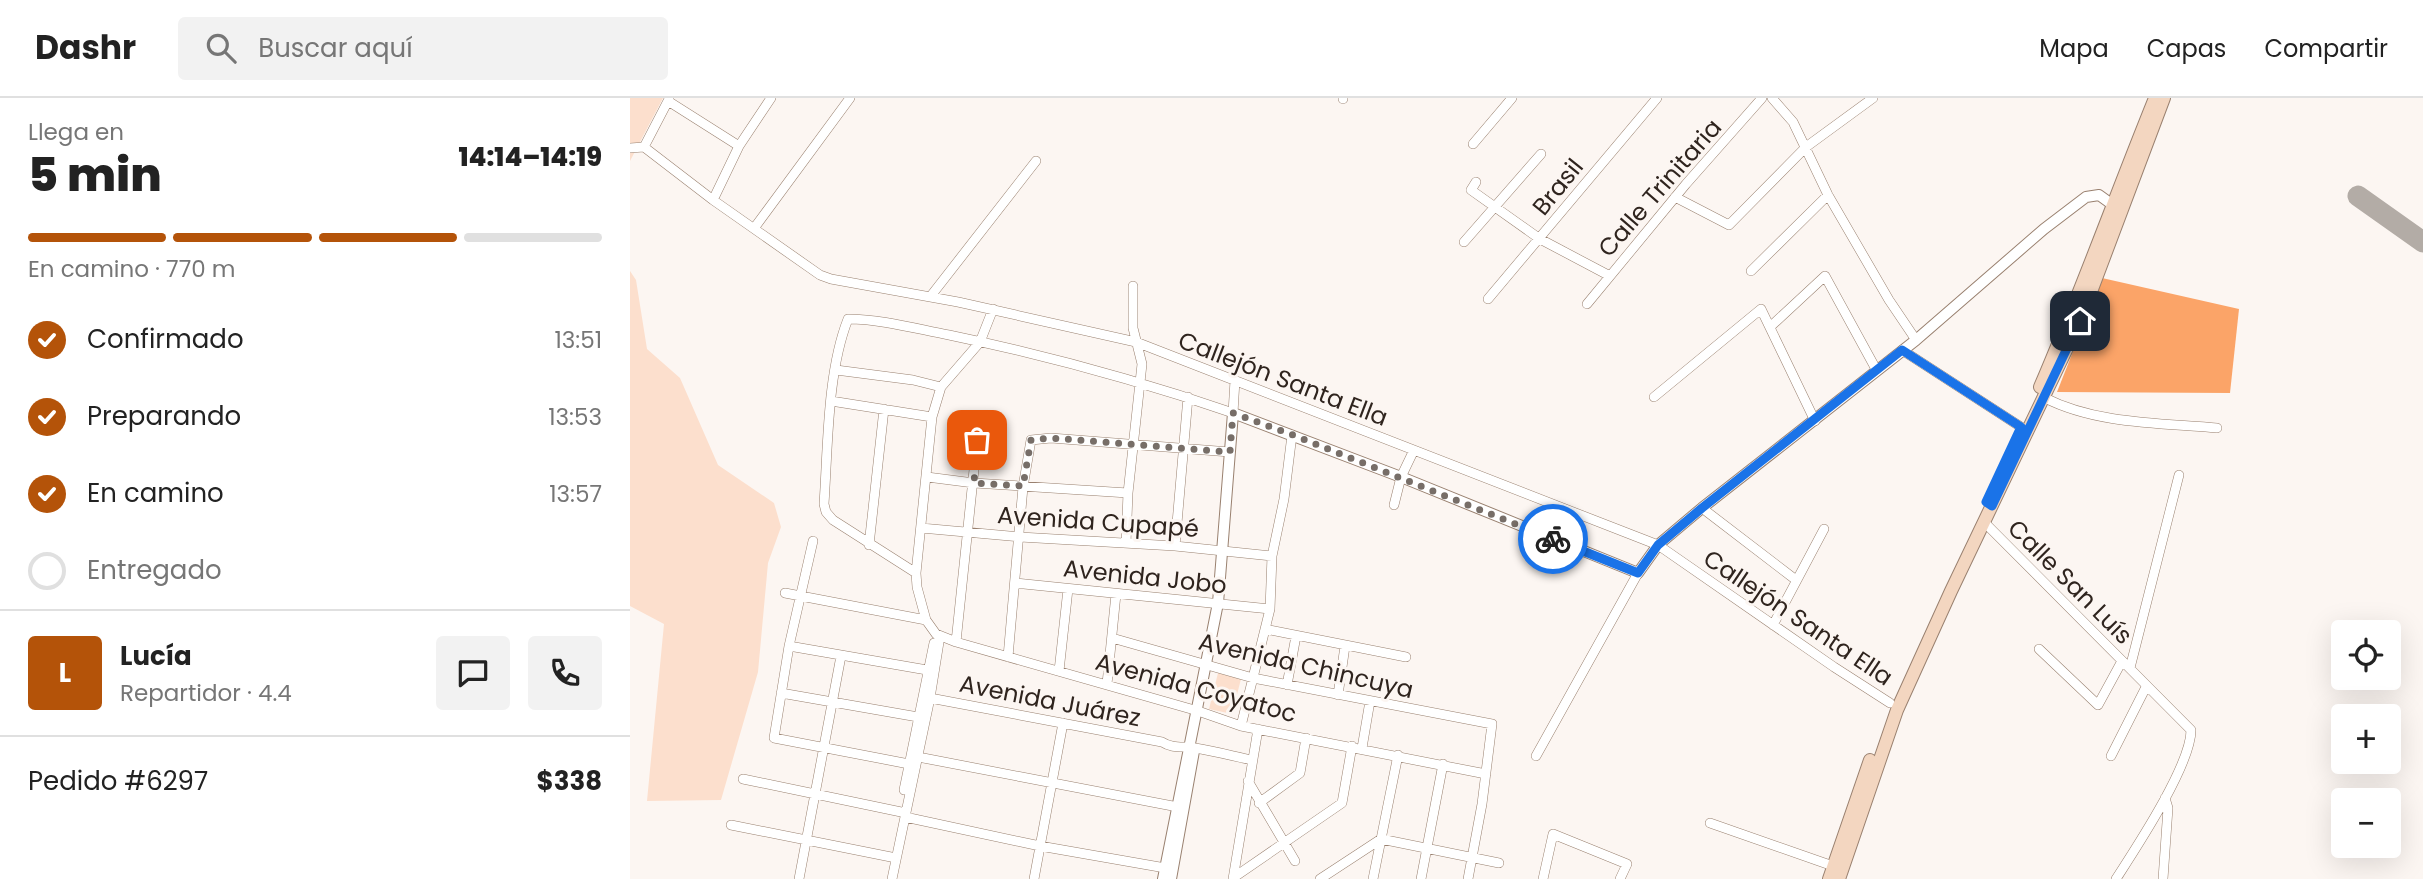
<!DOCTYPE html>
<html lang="es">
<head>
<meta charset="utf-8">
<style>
  body { margin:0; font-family:Poppins,sans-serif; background:#f2f2f2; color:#222; height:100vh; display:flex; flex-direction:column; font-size:26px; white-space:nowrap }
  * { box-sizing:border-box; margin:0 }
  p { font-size:23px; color:#767676 }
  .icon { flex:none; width:38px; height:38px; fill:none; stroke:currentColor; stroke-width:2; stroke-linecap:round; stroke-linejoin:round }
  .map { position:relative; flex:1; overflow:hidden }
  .side { display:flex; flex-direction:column; background:#fff; width:630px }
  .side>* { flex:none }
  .fabs { position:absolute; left:1701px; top:522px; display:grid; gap:14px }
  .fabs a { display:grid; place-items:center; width:70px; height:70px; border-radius:7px; background:#fff; box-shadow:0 7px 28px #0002; font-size:35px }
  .pin { position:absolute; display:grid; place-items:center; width:60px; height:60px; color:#fff; margin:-30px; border-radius:14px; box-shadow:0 4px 10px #0006 }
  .courier { position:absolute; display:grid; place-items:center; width:70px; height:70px; margin:-35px; border:5px solid #1a73e8; border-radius:50%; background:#fff; color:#222; box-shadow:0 2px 9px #0007 }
  .overview em { font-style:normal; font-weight:800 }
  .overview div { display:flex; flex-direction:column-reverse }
  .overview { display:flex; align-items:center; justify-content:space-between; height:119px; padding:0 28px }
  h1 { font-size:46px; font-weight:800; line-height:52px }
  .bar { display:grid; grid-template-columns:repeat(4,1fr); gap:10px 7px; align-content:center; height:84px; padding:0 28px }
  .bar i { height:9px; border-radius:5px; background:#e0e0e0 }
  .bar .active { background:#b45309 }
  .bar p { grid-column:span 4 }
  .line { display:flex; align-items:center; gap:18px; padding:0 28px; border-top:2px solid #e0e0e0 }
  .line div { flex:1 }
  .round { display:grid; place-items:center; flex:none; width:74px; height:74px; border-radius:7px; background:#f2f2f2 }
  ol { padding:0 28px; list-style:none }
  li { display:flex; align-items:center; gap:21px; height:77px }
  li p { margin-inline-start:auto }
  li .icon { padding:7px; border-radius:50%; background:#b45309; color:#fff; stroke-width:4 }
  li:last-child { color:#767676 }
  li i { width:38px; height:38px; border:4px solid #e0e0e0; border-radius:50% }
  header { display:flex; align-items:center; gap:42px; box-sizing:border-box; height:98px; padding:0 35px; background:#fff; border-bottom:2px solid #e0e0e0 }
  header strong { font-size:33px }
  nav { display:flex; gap:38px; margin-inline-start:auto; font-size:24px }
  .search { width:490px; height:63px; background:#f2f2f2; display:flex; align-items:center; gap:18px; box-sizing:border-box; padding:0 24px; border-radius:7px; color:#767676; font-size:26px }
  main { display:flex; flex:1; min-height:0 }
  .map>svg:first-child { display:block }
  .green { fill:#fcdfcd }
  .forest { fill:#fba468 }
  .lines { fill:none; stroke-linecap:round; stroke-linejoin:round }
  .taxiway { stroke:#b3aca6; stroke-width:21 }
  .minor-casing { stroke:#99806f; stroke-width:10 }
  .tertiary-casing { stroke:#99806f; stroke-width:12 }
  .secondary-casing { stroke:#99806f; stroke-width:14 }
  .minor { stroke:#fff; stroke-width:9 }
  .tertiary { stroke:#fff; stroke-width:10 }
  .secondary { stroke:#f3d6c0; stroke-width:12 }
  .done { stroke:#776e68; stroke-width:7; stroke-dasharray:0 12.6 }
  .route { stroke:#1a73e8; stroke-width:9 }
  .labels { text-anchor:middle; stroke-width:6; stroke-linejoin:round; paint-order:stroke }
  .street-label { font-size:24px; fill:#2f241e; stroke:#fcf6f2 }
</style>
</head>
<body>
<header>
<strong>Dashr</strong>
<div class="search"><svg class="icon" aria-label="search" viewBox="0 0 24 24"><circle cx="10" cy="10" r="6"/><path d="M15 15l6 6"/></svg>Buscar aquí</div>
<nav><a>Mapa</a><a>Capas</a><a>Compartir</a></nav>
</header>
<main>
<section class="side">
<div class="overview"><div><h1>5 min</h1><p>Llega en</p></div><em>14:14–14:19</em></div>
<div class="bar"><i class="active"></i><i class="active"></i><i class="active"></i><i></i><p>En camino · 770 m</p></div>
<ol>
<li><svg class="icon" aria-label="check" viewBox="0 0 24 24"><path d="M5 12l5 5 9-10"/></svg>Confirmado<p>13:51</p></li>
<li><svg class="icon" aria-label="check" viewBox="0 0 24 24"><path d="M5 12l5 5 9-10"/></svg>Preparando<p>13:53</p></li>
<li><svg class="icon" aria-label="check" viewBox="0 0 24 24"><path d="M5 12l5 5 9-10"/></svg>En camino<p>13:57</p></li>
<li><i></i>Entregado</li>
</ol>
<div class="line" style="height:126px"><b class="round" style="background:#b45309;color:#fff">L</b><div><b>Lucía</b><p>Repartidor · 4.4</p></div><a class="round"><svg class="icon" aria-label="chat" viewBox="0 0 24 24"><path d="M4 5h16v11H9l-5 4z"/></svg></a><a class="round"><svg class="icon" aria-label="phone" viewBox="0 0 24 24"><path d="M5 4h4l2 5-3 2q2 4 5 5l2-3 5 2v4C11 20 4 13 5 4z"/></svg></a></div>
<div class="line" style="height:91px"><div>Pedido #6297</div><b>$338</b></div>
</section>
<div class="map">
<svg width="1793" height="781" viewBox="0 0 1793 781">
  <rect width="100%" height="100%" fill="#fcf6f2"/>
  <path class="green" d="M0 0H33L0 63Z
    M0 173 6 182 17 251 50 280 88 367 144 405 151 429 138 465 128 574 91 702 17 703 34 526 0 508Z
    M588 575 611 581 602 616 579 611Z"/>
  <path class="forest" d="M1472 180 1609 211 1600 295 1427 294Z"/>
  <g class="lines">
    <path class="taxiway" d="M1728 98 1793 144"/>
    <defs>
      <path id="minor" d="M1142 0 1163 24 1198 97 1259 202 1286 242
        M713 1V0
        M38 3 109 48
        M843 46 882 0
        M14 49 83 102 190 177 201 181 328 204 506 244 1028 447 1204 569 1260 605
        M14 49 39 1
        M0 50 14 49
        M846 84 841 92 910 141 980 178
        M1045 99 1099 127 1176 49 1243 0
        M83 102 109 48 141 0
        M125 129 220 0
        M834 144 911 56
        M1121 173 1198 97
        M300 199 406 63
        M858 201 1027 0
        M957 206 1056 86 1132 0
        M363 211 350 244 311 289 302 319 286 475 287 489 296 522 306 536 326 544 568 613 611 628 856 676
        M1140 229 1195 178 1247 273
        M1272 252 1391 329
        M206 272 283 282 311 289
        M1024 299 1131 211 1185 323
        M1415 300C1466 326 1530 325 1587 330
        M201 303 302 319
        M297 379 344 385 498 395
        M764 407 771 379 783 354
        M1072 410 1166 482
        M1354 424 1561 632C1561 667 1506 750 1486 781
        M291 430 390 439 545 448 642 458
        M183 443 159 548 144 640 279 666
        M496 445 498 395 512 266 503 230V188
        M239 447 254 311
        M545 448 558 299
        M286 475 203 422 196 414 194 406C198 349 197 274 218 221 251 221 287 231 319 237 415 257 510 283 603 315L605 282
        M385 485 640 511
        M155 495 296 522
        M1143 527 1194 431
        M635 531 776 559
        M482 540 623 580 862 626 852 706 838 781
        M326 544 347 343
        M159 548 297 572
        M1409 551 1468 607 1492 563
        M378 559 393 389 401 342 421 340 600 354
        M1500 570 1549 377
        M429 573 438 491
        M477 586 486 496
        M657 587 666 538
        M151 595 288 619
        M708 597 715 548
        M300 600 532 644C543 651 553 648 565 650 584 653 603 658 622 662
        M611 628 640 511 642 458 654 401 662 337
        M732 650 740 603
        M906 658 1008 475
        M1481 658 1516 589
        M288 659 553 710
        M113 681 276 715
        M618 683 665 763
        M274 692 304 545
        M629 705 670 675 676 640
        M275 719 410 748 541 771
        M1080 725 1203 768
        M101 727 266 760
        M603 780 712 705 722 648
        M169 781 211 558
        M262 781 300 600 310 538
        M404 781 433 625
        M603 781 628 631
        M690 781 751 741 869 765
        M743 781 768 657
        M791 781 813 666
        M913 781 923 736 997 766 990 781
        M1533 781 1538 710 1535 700"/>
      <path id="tertiary" d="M533 781 588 505 603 315 771 379 1008 475 1028 447 1072 410 1286 242 1414 131 1456 99 1469 97 1487 110
        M541 781 564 653"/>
      <path id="secondary" d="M1410 289C1451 194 1486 96 1525 0
        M1199 781 1240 662
        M1209 781 1267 612 1321 493 1450 223 1534 0"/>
    </defs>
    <use href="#minor" class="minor-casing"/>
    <use href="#tertiary" class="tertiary-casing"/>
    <use href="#secondary" class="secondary-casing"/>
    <use href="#minor" class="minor"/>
    <use href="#tertiary" class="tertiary"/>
    <use href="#secondary" class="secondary"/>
  </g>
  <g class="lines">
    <path class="done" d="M347 342 344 385 393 388 401 342 421 340 600 354 603 315 663 337 923 441"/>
    <path class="route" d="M923 441 1008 475 1028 447 1072 410 1272 252 1391 329 1356 404 1362 408 1450 223"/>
  </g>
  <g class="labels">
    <g class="street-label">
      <text transform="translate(928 89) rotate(-51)" y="8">Brasil</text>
      <text transform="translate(1030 90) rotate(-49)" y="8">Calle Trinitaria</text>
      <text transform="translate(653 281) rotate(21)" y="8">Callejón Santa Ella</text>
      <text transform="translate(468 424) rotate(4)" y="8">Avenida Cupapé</text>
      <text transform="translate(515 479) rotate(6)" y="8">Avenida Jobo</text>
      <text transform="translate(1440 484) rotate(45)" y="8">Calle San Luís</text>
      <text transform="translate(1168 520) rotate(34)" y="8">Callejón Santa Ella</text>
      <text transform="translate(676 568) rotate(13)" y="8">Avenida Chincuya</text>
      <text transform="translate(566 590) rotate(15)" y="8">Avenida Coyatoc</text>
      <text transform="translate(420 603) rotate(11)" y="8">Avenida Juárez</text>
    </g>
  </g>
</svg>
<div class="fabs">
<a><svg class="icon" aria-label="locate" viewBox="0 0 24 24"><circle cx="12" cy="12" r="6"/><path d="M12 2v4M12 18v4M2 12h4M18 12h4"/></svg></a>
<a>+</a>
<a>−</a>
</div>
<div class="pin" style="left:347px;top:342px;background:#ea580c"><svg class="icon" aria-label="bag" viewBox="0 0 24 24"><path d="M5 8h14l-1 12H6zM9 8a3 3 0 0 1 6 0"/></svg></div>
<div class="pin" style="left:1450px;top:223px;background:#1f2937"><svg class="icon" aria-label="home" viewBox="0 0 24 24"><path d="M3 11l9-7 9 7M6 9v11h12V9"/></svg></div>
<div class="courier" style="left:923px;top:441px"><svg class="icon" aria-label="bike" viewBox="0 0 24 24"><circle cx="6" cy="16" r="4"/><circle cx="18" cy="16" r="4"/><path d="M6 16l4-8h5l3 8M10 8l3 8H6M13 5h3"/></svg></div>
</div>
</main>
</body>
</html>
